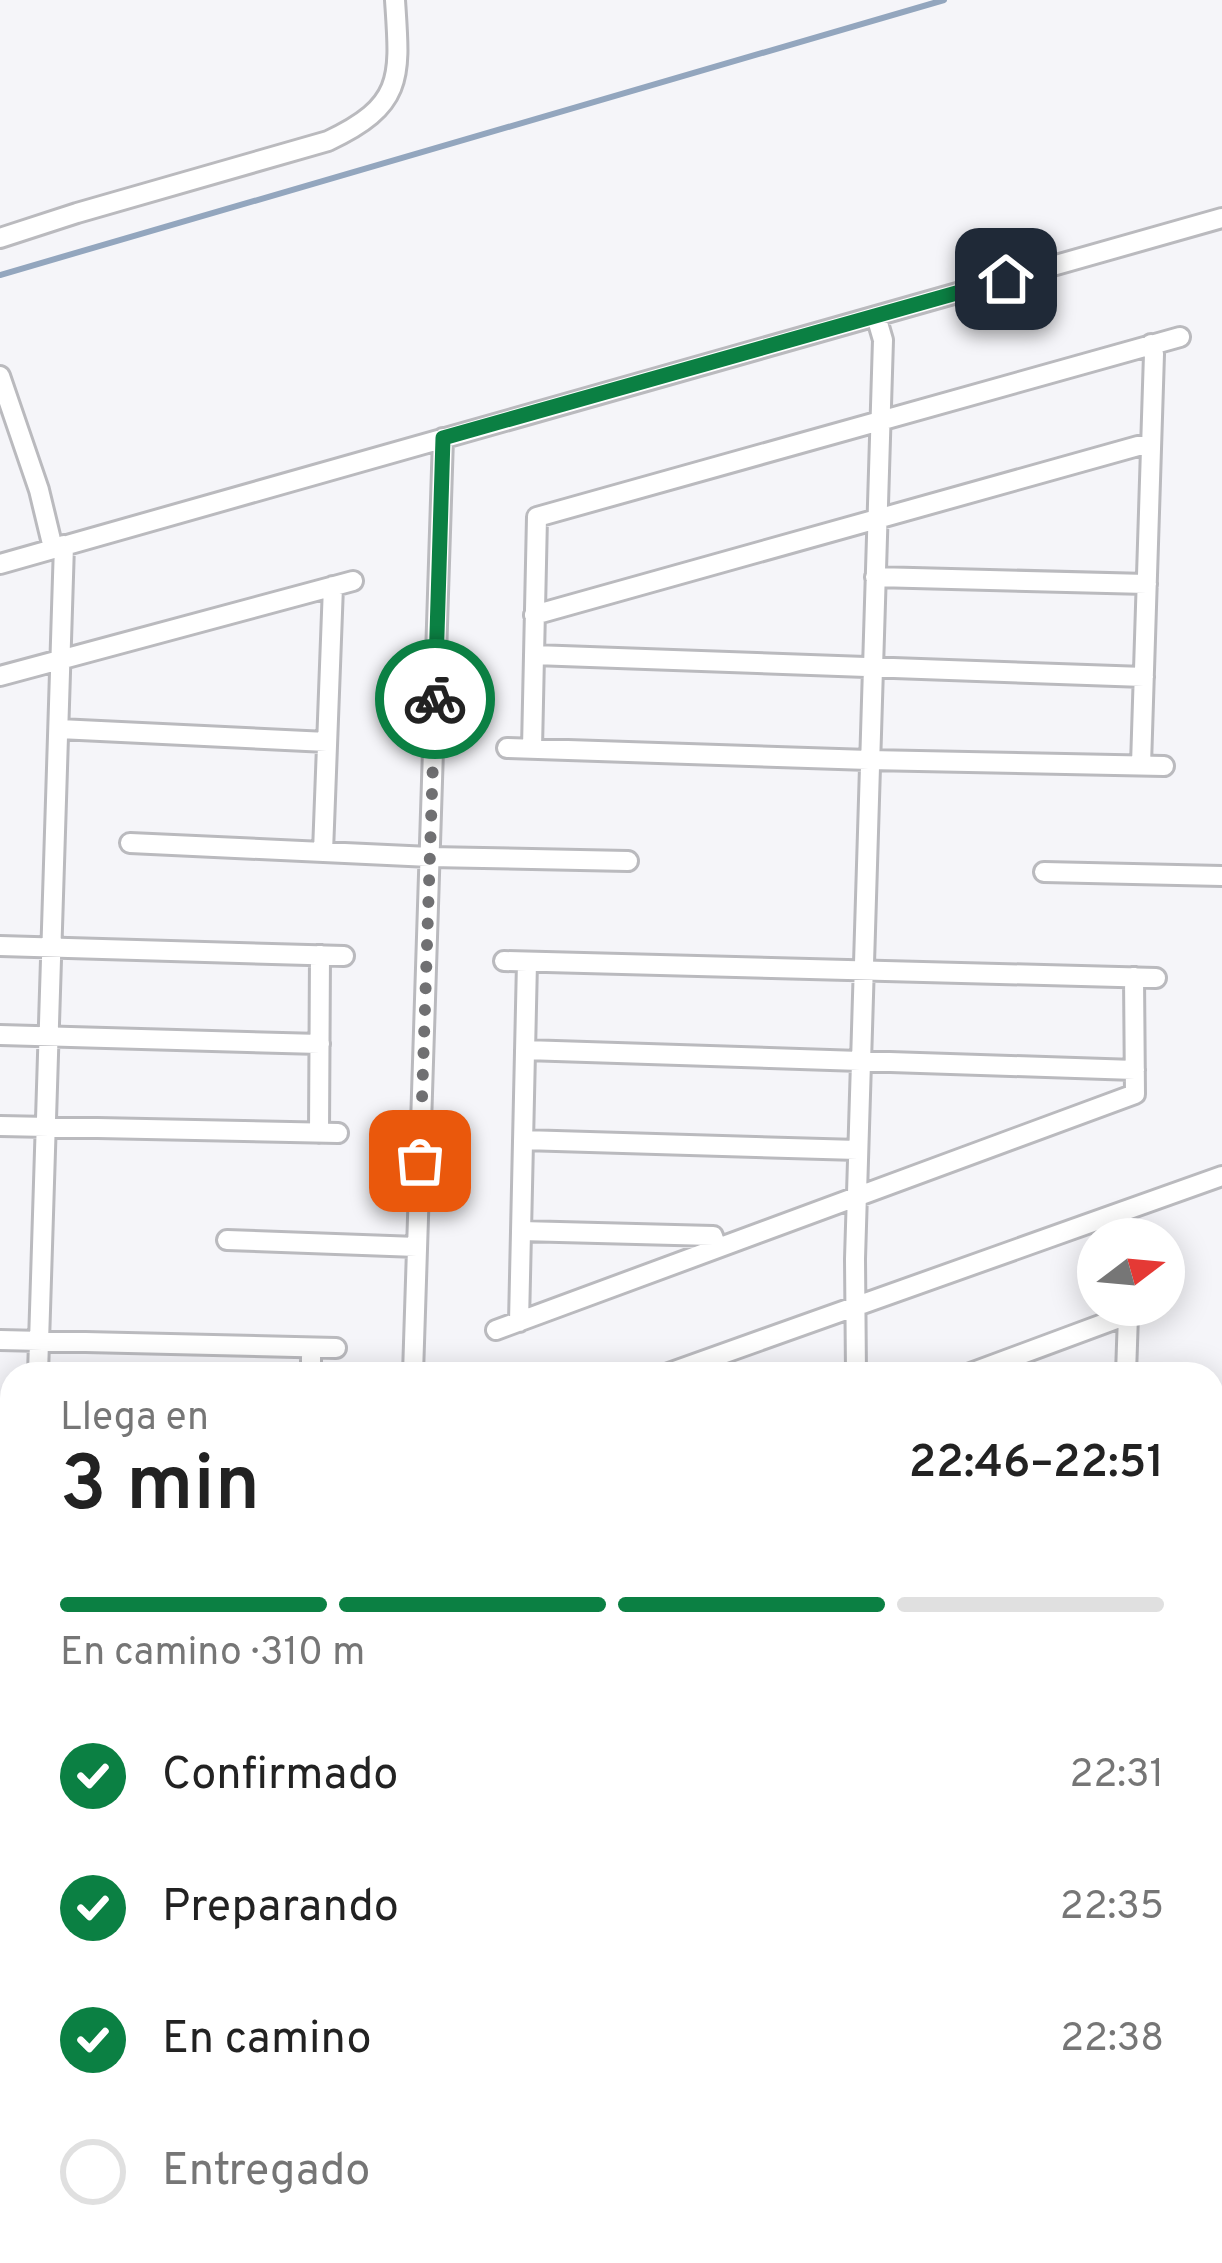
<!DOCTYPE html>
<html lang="es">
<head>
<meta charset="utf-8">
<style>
  body { margin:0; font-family:Overpass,sans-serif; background:#f2f2f2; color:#222; height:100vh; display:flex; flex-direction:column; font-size:45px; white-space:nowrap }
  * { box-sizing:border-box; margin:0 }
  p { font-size:39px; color:#767676 }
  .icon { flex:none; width:66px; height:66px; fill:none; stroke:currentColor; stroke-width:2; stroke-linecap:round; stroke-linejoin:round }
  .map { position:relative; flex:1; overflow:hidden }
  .sheet { position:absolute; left:0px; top:1362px; width:1224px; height:903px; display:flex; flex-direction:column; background:#fff; border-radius:36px 36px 0 0; box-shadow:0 6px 30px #0003 }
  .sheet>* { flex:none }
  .needle { width:78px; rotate:74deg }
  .controls { position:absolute; left:1077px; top:1218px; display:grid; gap:24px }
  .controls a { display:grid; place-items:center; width:108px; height:108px; border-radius:50%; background:#fff; box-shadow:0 6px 30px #0003; font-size:60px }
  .pin { position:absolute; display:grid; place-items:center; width:102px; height:102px; color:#fff; margin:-51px; border-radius:24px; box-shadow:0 6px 18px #0006 }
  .courier { position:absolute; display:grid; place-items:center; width:120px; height:120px; margin:-60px; border:9px solid #0b8043; border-radius:50%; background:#fff; color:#222; box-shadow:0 3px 15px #0007 }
  .headline em { font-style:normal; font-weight:600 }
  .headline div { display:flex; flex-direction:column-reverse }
  .headline { display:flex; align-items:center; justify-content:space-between; height:204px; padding:0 60px }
  h1 { font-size:78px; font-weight:600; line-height:90px }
  .bar { display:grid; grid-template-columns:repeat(4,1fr); gap:18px 12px; align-content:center; height:144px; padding:0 60px }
  .bar i { height:15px; border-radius:9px; background:#e0e0e0 }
  .bar .selected { background:#0b8043 }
  .bar p { grid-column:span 4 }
  ol { padding:0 60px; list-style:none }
  li { display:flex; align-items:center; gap:36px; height:132px }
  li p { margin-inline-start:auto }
  li .icon { padding:12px; border-radius:50%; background:#0b8043; color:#fff; stroke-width:4 }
  li:last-child { color:#767676 }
  li i { width:66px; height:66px; border:6px solid #e0e0e0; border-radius:50% }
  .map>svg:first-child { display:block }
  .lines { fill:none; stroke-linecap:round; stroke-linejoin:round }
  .stream { stroke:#93a6be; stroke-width:6 }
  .minor-casing { stroke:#bababe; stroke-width:24 }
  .tertiary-casing { stroke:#bababe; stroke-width:30 }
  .minor { stroke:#fff; stroke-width:18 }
  .tertiary { stroke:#fff; stroke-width:24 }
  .done { stroke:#707072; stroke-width:12; stroke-dasharray:0 21.6 }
  .route { stroke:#0b8043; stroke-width:15 }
</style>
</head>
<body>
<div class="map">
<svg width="1222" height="2263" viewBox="0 0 1222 2263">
  <rect width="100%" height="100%" fill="#f5f5f9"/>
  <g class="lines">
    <path class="stream" d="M0 275 944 0"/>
    <defs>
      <path id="minor" d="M0 238 77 213 328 141C405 105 400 76 395 0
        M0 376 39 490 53 548
        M0 564 1222 218
        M875 577 1147 584
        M534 615 1138 446 1151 445
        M534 655 1144 677
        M0 676 353 581
        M59 729 327 742
        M507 748 869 760 1164 766
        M532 748 537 517 1180 337
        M1141 765 1154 354 1151 344
        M130 843 430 857 628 861
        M323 852 333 586
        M1044 872 1222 876
        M0 946 344 956
        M504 961 1156 978
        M0 1035 320 1044
        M525 1050 1135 1070
        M0 1126 338 1133
        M319 1133 320 955
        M523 1140 858 1150
        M521 1231 713 1236 717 1248
        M227 1240 417 1247
        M519 1322 527 962
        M496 1330 1135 1094 1134 977
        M0 1340 336 1348
        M38 1374 64 545
        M311 1374V1348
        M413 1374 443 438
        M666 1374 1222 1176
        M856 1374 855 1259 883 340 876 316
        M968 1374 1154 1305
        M1126 1374 1128 1315
        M0 1435 12 1436
        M0 1603 12 1600
        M1212 2029 1222 1532
        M0 2088H12
        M57 2263V2253
        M177 2263V2253
        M281 2263V2253
        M833 2263V2253
        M1207 2263V2253"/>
      <path id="tertiary" d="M0 1620 12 1624
        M0 1697 12 1702
        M545 2253 549 2263
        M611 2253 615 2263"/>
    </defs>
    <use href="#minor" class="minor-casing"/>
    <use href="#tertiary" class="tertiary-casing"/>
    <use href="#minor" class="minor"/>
    <use href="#tertiary" class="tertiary"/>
  </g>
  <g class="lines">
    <path class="done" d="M420 1161 435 699"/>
    <path class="route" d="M435 699 443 438 1006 279"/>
  </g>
</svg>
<div class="controls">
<a><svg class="needle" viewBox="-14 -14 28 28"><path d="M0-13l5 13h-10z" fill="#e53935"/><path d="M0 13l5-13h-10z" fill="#767676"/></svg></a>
</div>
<div class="pin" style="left:420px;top:1161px;background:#ea580c"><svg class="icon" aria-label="bag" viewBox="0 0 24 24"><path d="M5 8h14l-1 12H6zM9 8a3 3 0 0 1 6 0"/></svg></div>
<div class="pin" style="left:1006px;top:279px;background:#1f2937"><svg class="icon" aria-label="home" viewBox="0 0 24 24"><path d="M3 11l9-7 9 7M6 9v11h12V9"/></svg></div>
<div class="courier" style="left:435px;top:699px"><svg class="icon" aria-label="bike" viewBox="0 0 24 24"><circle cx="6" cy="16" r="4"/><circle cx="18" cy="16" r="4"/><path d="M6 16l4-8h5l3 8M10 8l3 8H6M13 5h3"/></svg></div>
<section class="sheet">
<div class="headline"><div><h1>3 min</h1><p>Llega en</p></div><em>22:46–22:51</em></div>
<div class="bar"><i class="selected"></i><i class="selected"></i><i class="selected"></i><i></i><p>En camino · 310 m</p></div>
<ol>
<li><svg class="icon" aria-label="check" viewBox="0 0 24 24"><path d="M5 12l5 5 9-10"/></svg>Confirmado<p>22:31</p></li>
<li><svg class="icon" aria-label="check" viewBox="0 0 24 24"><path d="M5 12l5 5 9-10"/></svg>Preparando<p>22:35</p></li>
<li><svg class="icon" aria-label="check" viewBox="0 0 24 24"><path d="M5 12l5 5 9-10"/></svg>En camino<p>22:38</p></li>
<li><i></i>Entregado</li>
</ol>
</section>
</div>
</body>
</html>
